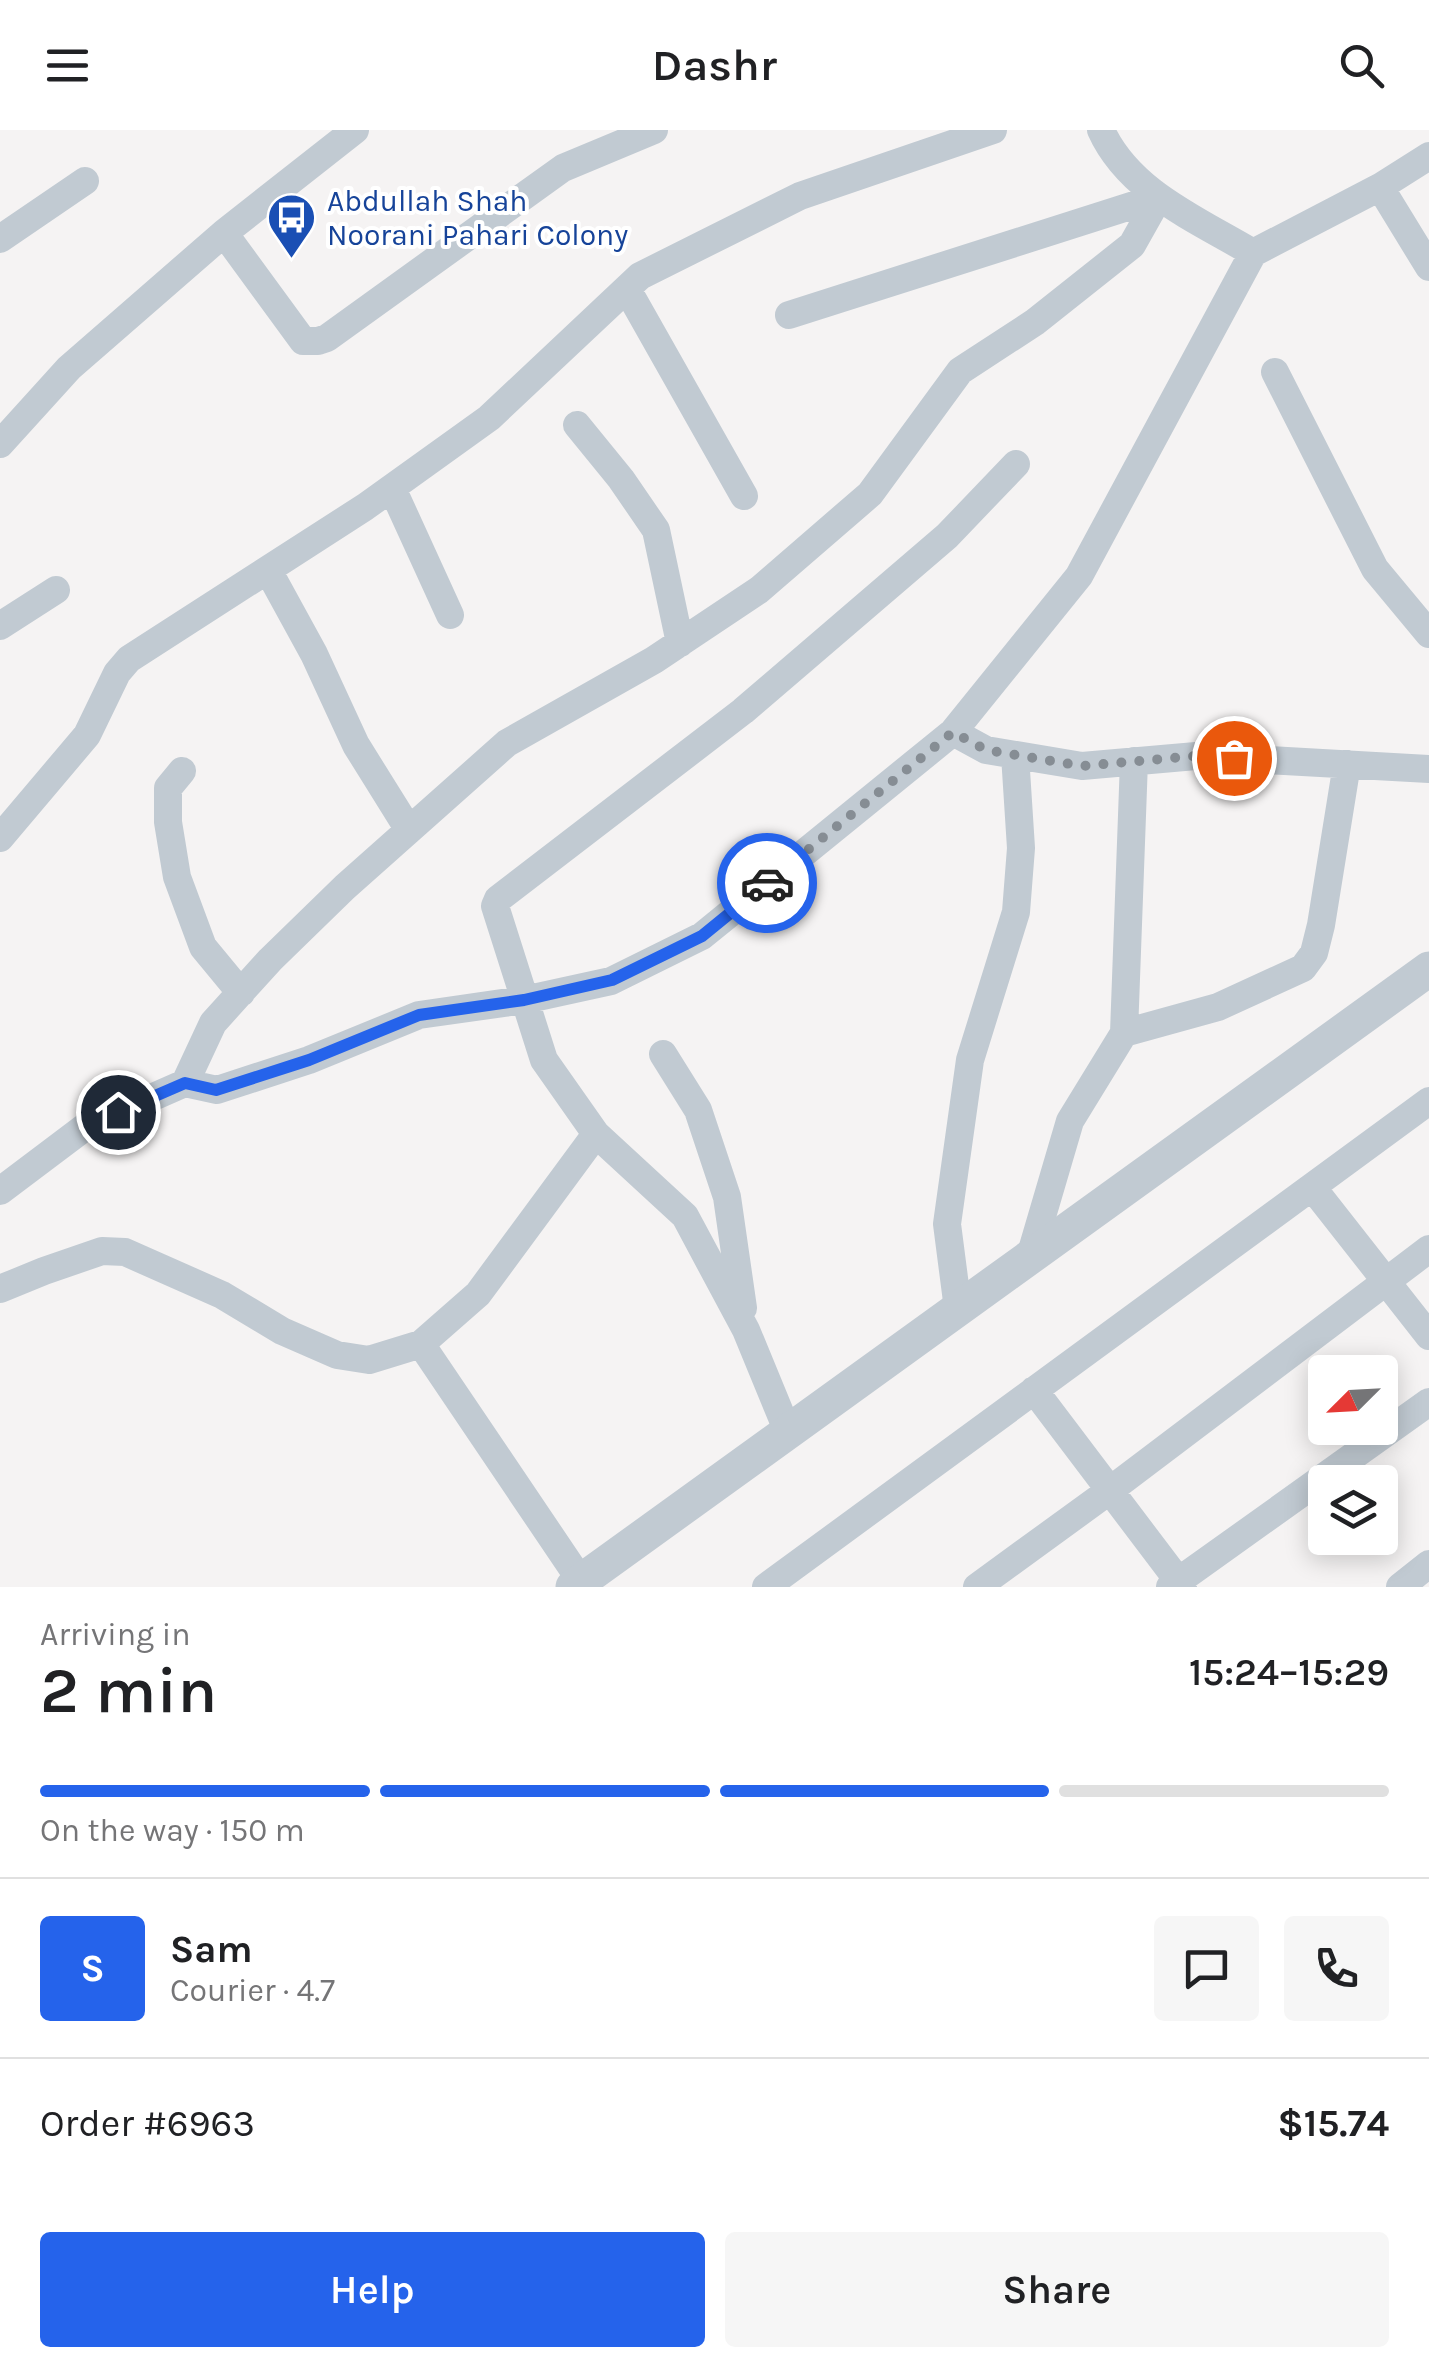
<!DOCTYPE html>
<html lang="en">
<head>
<meta charset="utf-8">
<style>
  body { margin:0; font-family:Karla,sans-serif; background:#f6f6f6; color:#202124; height:100vh; display:flex; flex-direction:column; font-size:38px; white-space:nowrap }
  * { box-sizing:border-box; margin:0 }
  p { font-size:32px; color:#757577 }
  .icon { flex:none; width:55px; height:55px; fill:none; stroke:currentColor; stroke-width:2; stroke-linecap:round; stroke-linejoin:round }
  .map { position:relative; height:1457px; overflow:hidden }
  .side { display:flex; flex-direction:column; background:#fff; flex:1 }
  .side>* { flex:none }
  .needle { width:65px; rotate:246deg }
  .controls { position:absolute; left:1308px; top:1225px; display:grid; gap:20px }
  .controls a { display:grid; place-items:center; width:90px; height:90px; border-radius:10px; background:#fff; box-shadow:0 5px 25px #0003; font-size:50px }
  .pin { position:absolute; display:grid; place-items:center; width:85px; height:85px; color:#fff; margin:-42px; border:5px solid #fff; border-radius:50%; box-shadow:0 2px 10px #0007 }
  .courier { position:absolute; display:grid; place-items:center; width:100px; height:100px; margin:-50px; border:8px solid #2563eb; border-radius:50%; background:#fff; color:#222; box-shadow:0 2px 12px #0007 }
  .overview em { font-style:normal; font-weight:600 }
  .overview div { display:flex; flex-direction:column-reverse }
  .overview { display:flex; align-items:center; justify-content:space-between; height:170px; padding:0 40px }
  h1 { font-size:65px; font-weight:600; line-height:75px }
  .bar { display:grid; grid-template-columns:repeat(4,1fr); gap:15px 10px; align-content:center; height:120px; padding:0 40px }
  .bar i { height:12px; border-radius:8px; background:#e0e0e0 }
  .bar .selected { background:#2563eb }
  .bar p { grid-column:span 4 }
  .line { display:flex; align-items:center; gap:25px; padding:0 40px; border-top:2px solid #e0e0e0 }
  .line div { flex:1 }
  .round { display:grid; place-items:center; flex:none; width:105px; height:105px; border-radius:10px; background:#f6f6f6 }
  .action { display:flex; gap:20px; margin-top:auto; padding:20px 40px }
  .action a { flex:1; height:115px; border-radius:10px; background:#2563eb; color:#fff; font-size:40px; font-weight:600; line-height:115px; text-align:center }
  .action a+a { background:#f6f6f6; color:#202124 }
  header { display:flex; justify-content:space-between; align-items:center; height:130px; padding:0 40px; background:#fff; font-size:45px; font-weight:600 }
  .map>svg:first-child { display:block }
  .lines { fill:none; stroke-linecap:round; stroke-linejoin:round }
  .minor { stroke:#c1cad2; stroke-width:28 }
  .tertiary { stroke:#c1cad2; stroke-width:35 }
  .done { stroke:#868d94; stroke-width:10; stroke-dasharray:0 18 }
  .route { stroke:#2563eb; stroke-width:12 }
  .labels { text-anchor:middle; stroke-width:8; stroke-linejoin:round; paint-order:stroke }
  .transit-label { font-size:30px; fill:#164399; stroke:#fff; text-anchor:start }
</style>
</head>
<body>
<header><svg class="icon" aria-label="menu" viewBox="0 0 24 24"><path d="M4 6h16M4 12h16M4 18h16"/></svg>Dashr<svg class="icon" aria-label="search" viewBox="0 0 24 24"><circle cx="10" cy="10" r="6"/><path d="M15 15l6 6"/></svg></header>
<div class="map">
<svg width="1429" height="1457" viewBox="0 0 1429 1457">
  <rect width="100%" height="100%" fill="#f5f3f3"/>
  <g class="lines">
    <path class="minor" d="M1101 0C1129 62 1198 90 1253 123
      M1380 57 1429 137
      M224 103 303 211H318L327 208 563 38 654 0
      M0 109 85 51
      M627 159 744 366
      M789 185 1159 67
      M1275 242 1375 439 1429 504
      M577 295 621 349 656 400 680 513
      M0 314 69 238 224 103 355 0
      M392 358 450 485
      M268 440 314 524 356 615 409 700
      M0 496 56 460
      M953 602 986 620 1082 636 1196 626 1429 639
      M182 641 168 658V692L177 747 203 817 241 863
      M0 708 87 605 117 543 129 529 365 377 489 288 640 146 800 66 993 0
      M1124 903 1218 877 1303 838 1314 823 1321 795 1347 634
      M663 924 698 980 727 1067 743 1178
      M185 953 213 893 270 830 345 757 507 613 654 530 759 460 870 364 960 241 1035 192 1132 115 1159 67
      M1312 1057 1429 1206
      M0 1061 85 997 185 953 217 960 309 930 419 885 524 870 611 851 702 806 953 602 1079 446 1253 123 1380 57 1429 26
      M1030 1127 1070 991 1124 903 1134 631
      M0 1159 44 1141 102 1121 125 1122 222 1165 282 1201 337 1225 369 1230 421 1214 478 1164 596 1004
      M958 1179 947 1094 970 930 1016 782 1021 718 1015 625
      M421 1214 581 1451
      M1034 1260 1183 1457
      M788 1302 746 1200 685 1086 596 1004 544 930 495 776 498 769 743 581 947 406 1016 334
      M766 1457 1429 971
      M977 1457 1109 1361 1429 1119
      M1170 1457 1429 1272
      M1400 1457 1429 1434"/>
    <path class="tertiary" d="M573 1457 1429 839"/>
  </g>
  <g class="lines">
    <path class="done" d="M767 753 953 602 986 620 1082 636 1196 626 1234 628"/>
    <path class="route" d="M118 982 185 953 216 960 309 930 419 885 524 870 612 850 702 806 767 753"/>
  </g>
  <defs>
    <symbol id="bus-pin" viewBox="-11 -11 22 30"><path d="M0 17L-7.5 6A9.5 9.5 0 1 1 7.5 6Z" fill="#1a4fb4" stroke="#fff"/><path d="M-5-6H5V4H4V6H2V4H-2V6H-4V4H-5ZM-3.5-4V0h7V-4ZM-3.5 1.2v1.5H-2V1.2ZM2 1.2v1.5H3.5V1.2Z" fill="#fff"/></symbol>
  </defs>
  <g fill-rule="evenodd">
    <use href="#bus-pin" x="264" y="60" width="55" height="75"/>
  </g>
  <g class="labels">
    <g class="transit-label">
      <text x="327" y="81">Abdullah Shah<tspan x="327" dy="34">Noorani Pahari Colony</tspan></text>
    </g>
  </g>
</svg>
<div class="controls">
<a><svg class="needle" viewBox="-14 -14 28 28"><path d="M0-13l5 13h-10z" fill="#e53935"/><path d="M0 13l5-13h-10z" fill="#757577"/></svg></a>
<a><svg class="icon" aria-label="layers" viewBox="0 0 24 24"><path d="M12 4l9 5-9 5-9-5zM3 14l9 5 9-5"/></svg></a>
</div>
<div class="pin" style="left:1234px;top:628px;background:#ea580c"><svg class="icon" aria-label="bag" viewBox="0 0 24 24"><path d="M5 8h14l-1 12H6zM9 8a3 3 0 0 1 6 0"/></svg></div>
<div class="pin" style="left:118px;top:982px;background:#1f2937"><svg class="icon" aria-label="home" viewBox="0 0 24 24"><path d="M3 11l9-7 9 7M6 9v11h12V9"/></svg></div>
<div class="courier" style="left:767px;top:753px"><svg class="icon" aria-label="car" viewBox="0 0 24 24"><path d="M5 17H2v-5l4-1 3-4h7l3 4 3 1v5h-3M9 17h6M6 11h13"/><circle cx="7" cy="17" r="2"/><circle cx="17" cy="17" r="2"/></svg></div>
</div>
<section class="side">
<div class="overview"><div><h1>2 min</h1><p>Arriving in</p></div><em>15:24–15:29</em></div>
<div class="bar"><i class="selected"></i><i class="selected"></i><i class="selected"></i><i></i><p>On the way · 150 m</p></div>
<div class="line" style="height:180px"><b class="round" style="background:#2563eb;color:#fff">S</b><div><b>Sam</b><p>Courier · 4.7</p></div><a class="round"><svg class="icon" aria-label="chat" viewBox="0 0 24 24"><path d="M4 5h16v11H9l-5 4z"/></svg></a><a class="round"><svg class="icon" aria-label="phone" viewBox="0 0 24 24"><path d="M5 4h4l2 5-3 2q2 4 5 5l2-3 5 2v4C11 20 4 13 5 4z"/></svg></a></div>
<div class="line" style="height:130px"><div>Order #6963</div><b>$15.74</b></div>
<div class="action"><a>Help</a><a>Share</a></div>
</section>
</body>
</html>
